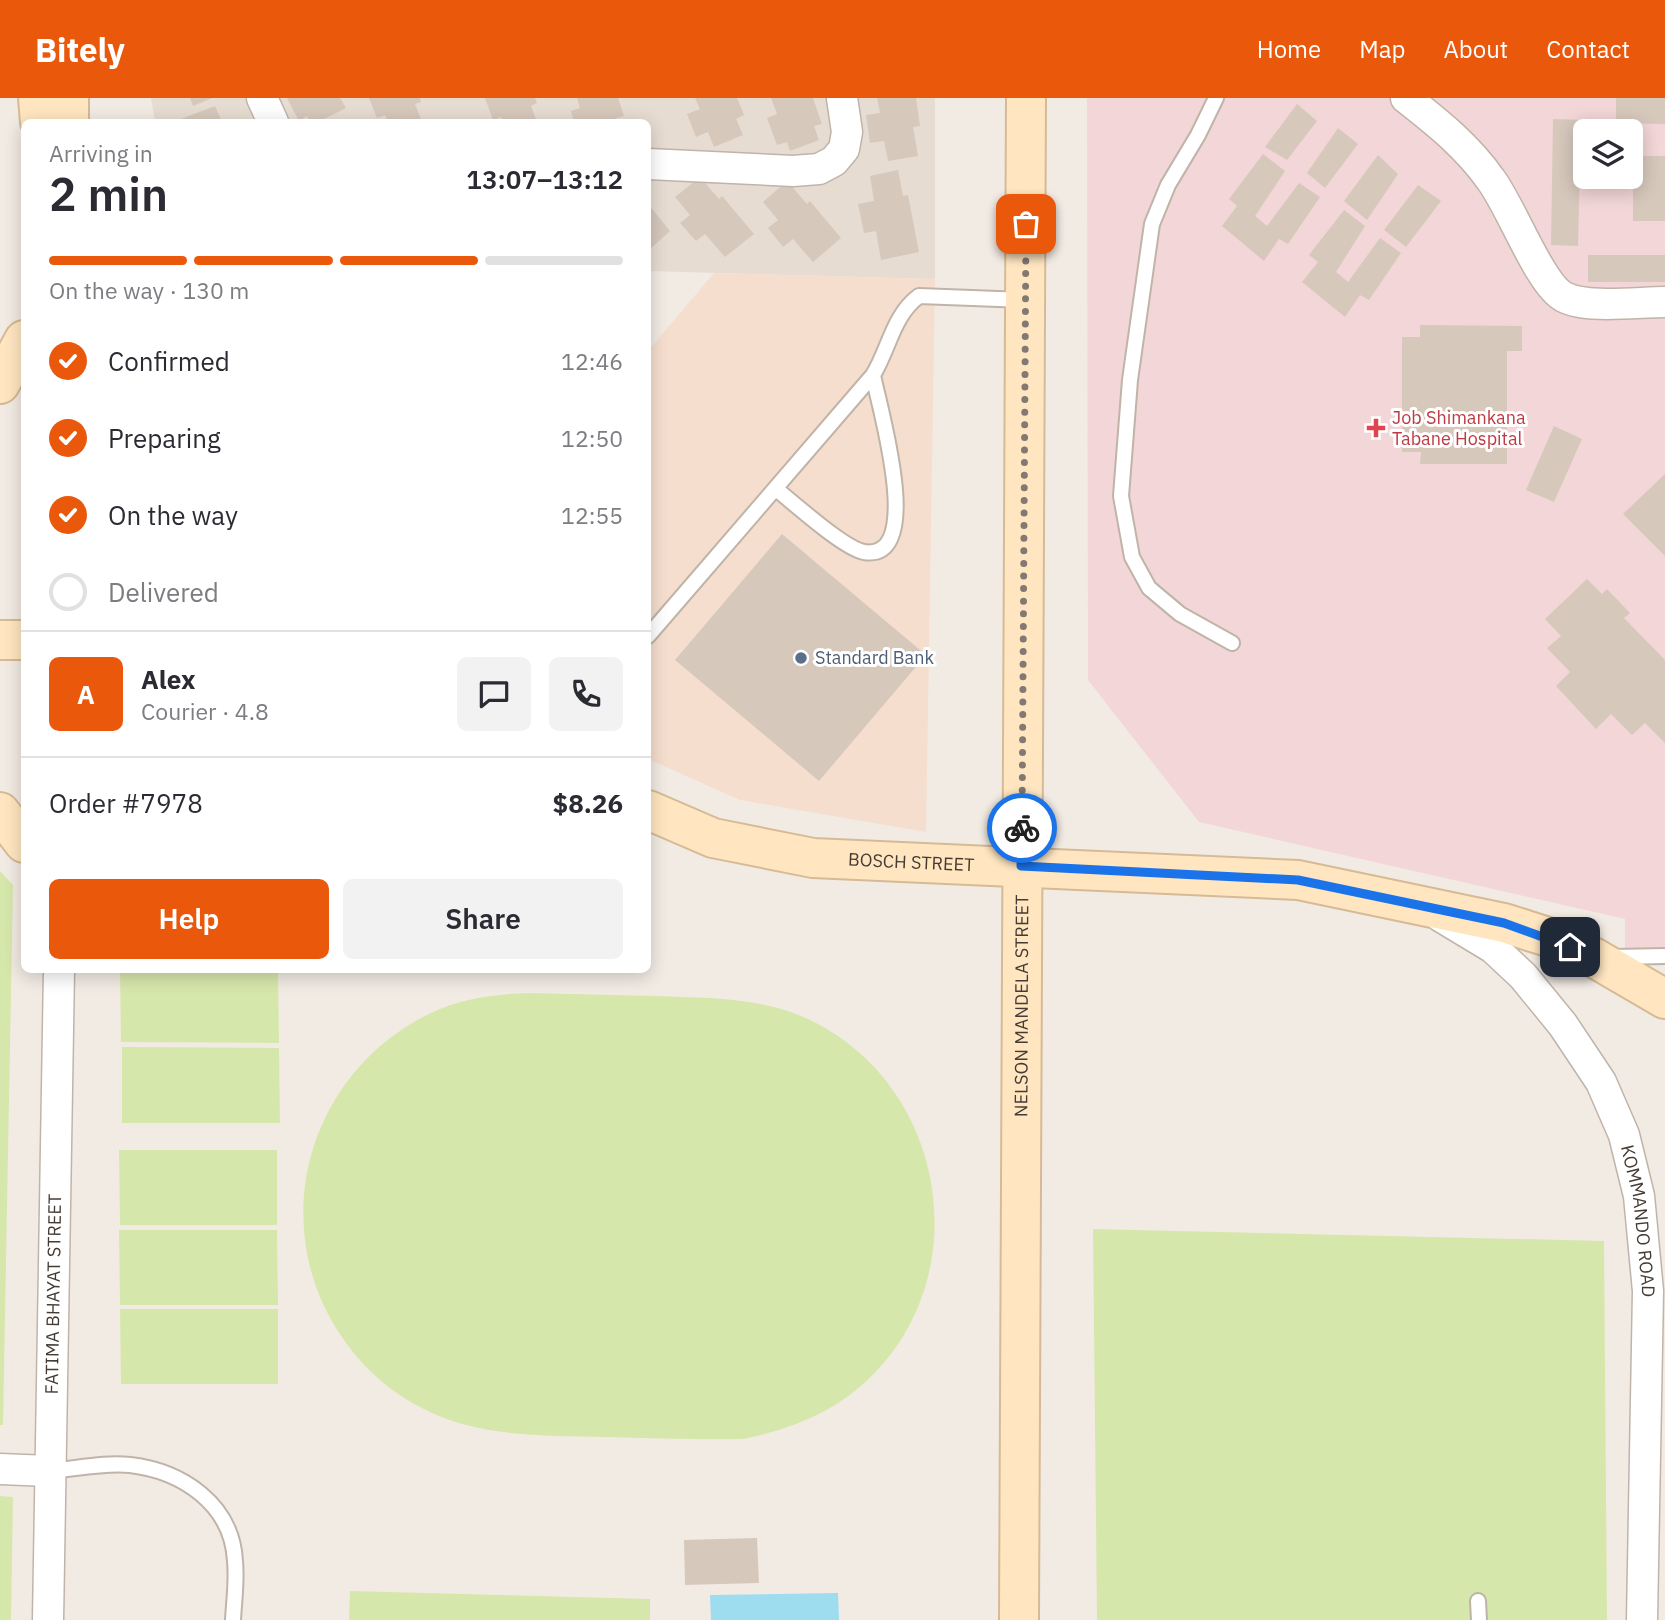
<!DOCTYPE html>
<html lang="en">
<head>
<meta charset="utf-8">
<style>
  body { margin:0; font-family:"IBM Plex Sans",sans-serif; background:#f2f2f3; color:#2b2b33; height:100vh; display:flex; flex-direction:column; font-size:26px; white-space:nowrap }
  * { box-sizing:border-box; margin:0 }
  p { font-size:23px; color:#7c7c81 }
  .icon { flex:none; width:38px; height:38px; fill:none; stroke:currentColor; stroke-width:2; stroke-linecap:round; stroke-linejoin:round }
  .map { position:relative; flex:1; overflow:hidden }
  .side { position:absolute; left:21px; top:21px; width:630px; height:854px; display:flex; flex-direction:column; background:#fff; border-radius:10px; box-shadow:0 4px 18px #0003 }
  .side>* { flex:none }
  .controls { position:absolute; left:1573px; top:21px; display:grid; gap:14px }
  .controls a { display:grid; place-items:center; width:70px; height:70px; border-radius:10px; background:#fff; box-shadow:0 4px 18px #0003; font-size:35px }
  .pin { position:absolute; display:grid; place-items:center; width:60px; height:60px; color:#fff; margin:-30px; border-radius:14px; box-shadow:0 4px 10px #0006 }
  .courier { position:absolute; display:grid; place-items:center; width:70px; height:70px; margin:-35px; border:5px solid #1a73e8; border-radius:50%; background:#fff; color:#222; box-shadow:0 2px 9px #0007 }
  .headline em { font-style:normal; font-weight:600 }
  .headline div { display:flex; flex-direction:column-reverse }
  .headline { display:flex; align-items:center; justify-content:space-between; height:119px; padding:0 28px }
  h1 { font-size:46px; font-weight:600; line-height:52px }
  .bar { display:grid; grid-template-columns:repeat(4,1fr); gap:10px 7px; align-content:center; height:84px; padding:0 28px }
  .bar i { height:9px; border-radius:5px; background:#e1e1e2 }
  .bar .on { background:#ea580c }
  .bar p { grid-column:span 4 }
  .line { display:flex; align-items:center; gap:18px; padding:0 28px; border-top:2px solid #e1e1e2 }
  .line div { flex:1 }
  .round { display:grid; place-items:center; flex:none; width:74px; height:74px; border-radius:10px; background:#f2f2f3 }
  ol { padding:0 28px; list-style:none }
  li { display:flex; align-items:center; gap:21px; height:77px }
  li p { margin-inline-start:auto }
  li .icon { padding:7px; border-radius:50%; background:#ea580c; color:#fff; stroke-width:4 }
  li:last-child { color:#7c7c81 }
  li i { width:38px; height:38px; border:4px solid #e1e1e2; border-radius:50% }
  .cta { display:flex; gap:14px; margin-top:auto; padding:14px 28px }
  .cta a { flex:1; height:80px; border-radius:10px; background:#ea580c; color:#fff; font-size:28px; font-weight:600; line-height:80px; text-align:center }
  .cta a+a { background:#f2f2f3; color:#2b2b33 }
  header { display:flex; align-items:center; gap:42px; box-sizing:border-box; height:98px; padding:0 35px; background:#ea580c; color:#fff }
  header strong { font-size:33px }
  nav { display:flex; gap:38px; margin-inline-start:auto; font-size:24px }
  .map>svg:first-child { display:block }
  .residential { fill:#e6dcd2 }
  .commercial { fill:#f5dece }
  .medical { fill:#f3d6d7; fill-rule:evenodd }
  .green { fill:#d6e7ab }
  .water { fill:#9edcf0 }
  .building { fill:#d7c8bc }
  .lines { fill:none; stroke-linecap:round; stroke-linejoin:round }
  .lane-casing { stroke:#c0b4a9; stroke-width:18 }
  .street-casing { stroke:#c0b4a9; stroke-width:33 }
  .secondary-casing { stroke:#d6ba95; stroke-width:42 }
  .lane { stroke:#fff; stroke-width:14 }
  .street { stroke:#fff; stroke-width:30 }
  .secondary { stroke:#ffe6c1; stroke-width:38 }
  .done { stroke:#817972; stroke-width:7; stroke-dasharray:0 12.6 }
  .route { stroke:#1a73e8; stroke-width:9 }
  .health-dot { fill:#e0444e; stroke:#fff; stroke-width:2.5 }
  .service-dot { fill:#5c6f8a; stroke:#fff; stroke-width:2.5 }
  .labels { text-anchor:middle; stroke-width:6; stroke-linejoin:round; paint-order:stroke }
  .health-label { font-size:18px; fill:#be3a42; stroke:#fff; text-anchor:start }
  .service-label { font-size:18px; fill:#4e5e75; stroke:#fff; text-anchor:start }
  .street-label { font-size:18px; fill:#443b34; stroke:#fff }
</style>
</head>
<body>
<header>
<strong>Bitely</strong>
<nav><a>Home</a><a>Map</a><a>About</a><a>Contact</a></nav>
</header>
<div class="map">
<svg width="1665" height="1522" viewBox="0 0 1665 1522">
  <rect width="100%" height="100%" fill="#f2ebe4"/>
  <path class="residential" d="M151 0H935V181L648 173V24H155Z"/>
  <path class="commercial" d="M714 175 935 181 926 734 740 702 648 661V253Z"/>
  <path class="medical" d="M1087 0H1665V859L1625 858V821L1199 724 1088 582ZM1586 33H1631V79H1586Z"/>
  <path class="green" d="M0 773 13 787 3 1327H0Z
    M120 872H278L279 945 121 944Z
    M529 895C571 896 614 897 656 898 711 900 766 899 816 925 951 995 977 1186 862 1287 828 1317 787 1332 743 1341 697 1342 651 1340 605 1339 544 1337 480 1340 424 1311 379 1289 344 1251 323 1206 273 1095 322 967 431 915 462 900 495 896 529 895Z
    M122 949 279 950 280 1025H122Z
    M119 1052H277V1127H120Z
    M1093 1131 1604 1143 1607 1522H1097Z
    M119 1132H277L278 1207H120Z
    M120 1211H278V1286H121Z
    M0 1398 13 1399 11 1522H0Z
    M350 1493 650 1501V1522H349Z"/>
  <path class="water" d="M838 1495 839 1522H711L710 1497Z"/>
  <path class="building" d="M190 0H212L193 8Z
    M287 0H340L346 10 318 24H310L307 18 299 23Z
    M369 0H420L421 4 415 6 422 24H388L385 17 377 20Z
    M485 0H535L537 5 531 8 537 24H504L501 19 493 22Z
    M577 0H618L624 18 616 20 618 24H574L571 13 580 10Z
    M695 0H737L744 17 736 21 743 37 714 49 708 34 696 39 687 16 700 11Z
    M771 0H813L822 26 814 28 819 42 790 53 787 44 777 47 767 20 777 16Z
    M877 0H916L920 28 913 29 918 58 888 63 884 43 870 45 866 17 880 15Z
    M1616 0H1665V26L1616 25Z
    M1297 6 1317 23 1287 62 1265 49Z
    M215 8 222 24H182L181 21Z
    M1553 21 1581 22 1578 148 1551 147Z
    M1338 30 1358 46 1325 90 1307 75Z
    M1263 56 1285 73 1255 118 1267 128 1299 85 1320 99 1288 146 1279 141 1264 163 1222 128 1237 108 1229 101Z
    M1378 57 1398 76 1367 122 1344 103Z
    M1633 58H1665V123H1633Z
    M898 72 903 98 908 97 919 154 881 162 876 133 864 135 858 106 874 103 870 78Z
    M700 79 719 101 722 98 754 136 725 159 705 136 696 143 680 125 690 117 675 99Z
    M787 83 807 106 810 103 841 140 813 164 793 141 783 149 768 130 778 122 763 104Z
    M1418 87 1441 103 1406 149 1384 132Z
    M648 106 670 133 648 153Z
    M1344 112 1365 128 1336 174 1348 184 1380 140 1401 155 1369 202 1360 197 1345 219 1302 184 1318 164 1309 157Z
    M1588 157H1665V184H1588Z
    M1420 227 1522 228V253H1507V366H1420L1421 354H1402V239H1420Z
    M1554 328 1582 341 1554 404 1526 392Z
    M1665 376V458L1623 416Z
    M782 436 926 557 819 683 675 562Z
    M1587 481 1602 496 1607 491 1630 515 1624 520 1665 562V645L1645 625 1632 637 1611 616 1596 631 1556 588 1570 574 1547 550 1561 538 1545 521Z
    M757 1440 759 1485 685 1487 684 1442Z"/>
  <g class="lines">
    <defs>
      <path id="lane" d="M1216 0 1198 37 1168 87 1152 126 1130 282 1121 398 1132 459 1149 490 1180 516 1232 545
        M776 391C794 405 843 450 864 454 926 464 879 309 873 277
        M648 538 873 277C889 251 893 217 919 198L1025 202
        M1614 859 1665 858
        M49 1373C75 1371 105 1364 130 1367 182 1373 232 1406 235 1463 237 1482 234 1503 233 1522
        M1478 1503 1479 1522"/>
      <g id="street">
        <path d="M262 0 273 24"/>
        <path d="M1406 0C1438 25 1468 49 1491 82 1511 108 1540 187 1564 199 1587 211 1638 204 1665 204"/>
        <path d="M648 66 793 73 819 71 834 63 844 51 847 34 842 0"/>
        <path id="s1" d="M1440 818 1493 850 1523 878 1563 927 1601 984 1624 1037 1639 1098 1648 1193 1642 1522"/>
        <path d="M0 1371 49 1373"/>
        <path id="s2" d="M48 1522 59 872"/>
      </g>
      <g id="secondary">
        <path d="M38 0 40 24"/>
        <path d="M69 0V24"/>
        <path d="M0 286 24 242"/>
        <path d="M0 542H24"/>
        <path id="s3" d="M648 712 713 740 813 760 1298 782 1504 825 1548 839 1593 859 1665 901"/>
        <path d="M0 714 24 745"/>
        <path id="s4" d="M1019 1522 1026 0"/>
      </g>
    </defs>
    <use href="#lane" class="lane-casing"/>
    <use href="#street" class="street-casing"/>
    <use href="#secondary" class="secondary-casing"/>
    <use href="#lane" class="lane"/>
    <use href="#street" class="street"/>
    <use href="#secondary" class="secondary"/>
  </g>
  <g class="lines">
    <path class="done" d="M1022 730 1026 126"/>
    <path class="route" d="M1022 730 1021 768 1298 782 1504 825 1570 849"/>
  </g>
  <path class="health-dot" d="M1372.5 319.5h7v7h7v7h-7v7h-7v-7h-7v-7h7z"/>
  <circle class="service-dot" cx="801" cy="560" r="7"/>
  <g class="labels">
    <g class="health-label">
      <text x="1392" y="326">Job Shimankana<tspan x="1392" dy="21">Tabane Hospital</tspan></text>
    </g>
    <g class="service-label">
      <text x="815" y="566">Standard Bank</text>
    </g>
    <g class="street-label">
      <text dy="6" stroke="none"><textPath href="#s3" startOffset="271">BOSCH STREET</textPath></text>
      <text dy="6" stroke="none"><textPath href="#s4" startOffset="614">NELSON MANDELA STREET</textPath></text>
      <text dy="6" stroke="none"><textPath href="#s1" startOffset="380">KOMMANDO ROAD</textPath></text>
      <text dy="6" stroke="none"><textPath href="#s2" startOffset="326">FATIMA BHAYAT STREET</textPath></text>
    </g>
  </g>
</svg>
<div class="controls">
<a><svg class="icon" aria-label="layers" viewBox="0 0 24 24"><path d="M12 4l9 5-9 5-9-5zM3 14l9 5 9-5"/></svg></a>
</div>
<div class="pin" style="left:1026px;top:126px;background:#ea580c"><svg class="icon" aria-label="bag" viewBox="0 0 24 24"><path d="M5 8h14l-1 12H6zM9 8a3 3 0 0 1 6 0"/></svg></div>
<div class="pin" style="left:1570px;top:849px;background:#1f2937"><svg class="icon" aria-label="home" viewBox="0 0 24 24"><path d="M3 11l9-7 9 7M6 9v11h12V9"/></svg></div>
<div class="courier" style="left:1022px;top:730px"><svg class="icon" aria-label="bike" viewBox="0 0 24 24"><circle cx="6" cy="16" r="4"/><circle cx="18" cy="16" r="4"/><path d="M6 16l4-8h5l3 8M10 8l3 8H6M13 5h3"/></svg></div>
<section class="side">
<div class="headline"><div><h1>2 min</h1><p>Arriving in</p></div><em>13:07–13:12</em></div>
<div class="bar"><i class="on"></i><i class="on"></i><i class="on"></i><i></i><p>On the way · 130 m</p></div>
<ol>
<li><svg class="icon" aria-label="check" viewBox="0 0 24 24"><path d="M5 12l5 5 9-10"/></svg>Confirmed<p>12:46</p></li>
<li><svg class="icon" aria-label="check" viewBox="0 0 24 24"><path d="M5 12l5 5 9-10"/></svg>Preparing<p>12:50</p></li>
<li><svg class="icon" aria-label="check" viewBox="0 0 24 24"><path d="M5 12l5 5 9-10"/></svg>On the way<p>12:55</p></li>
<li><i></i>Delivered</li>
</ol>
<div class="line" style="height:126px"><b class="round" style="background:#ea580c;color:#fff">A</b><div><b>Alex</b><p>Courier · 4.8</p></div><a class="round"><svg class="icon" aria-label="chat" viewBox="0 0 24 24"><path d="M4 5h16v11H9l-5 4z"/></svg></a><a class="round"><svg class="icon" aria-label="phone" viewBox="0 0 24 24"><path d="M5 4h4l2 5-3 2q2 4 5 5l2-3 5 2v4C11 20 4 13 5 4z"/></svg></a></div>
<div class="line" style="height:91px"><div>Order #7978</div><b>$8.26</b></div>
<div class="cta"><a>Help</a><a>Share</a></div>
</section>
</div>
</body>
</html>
